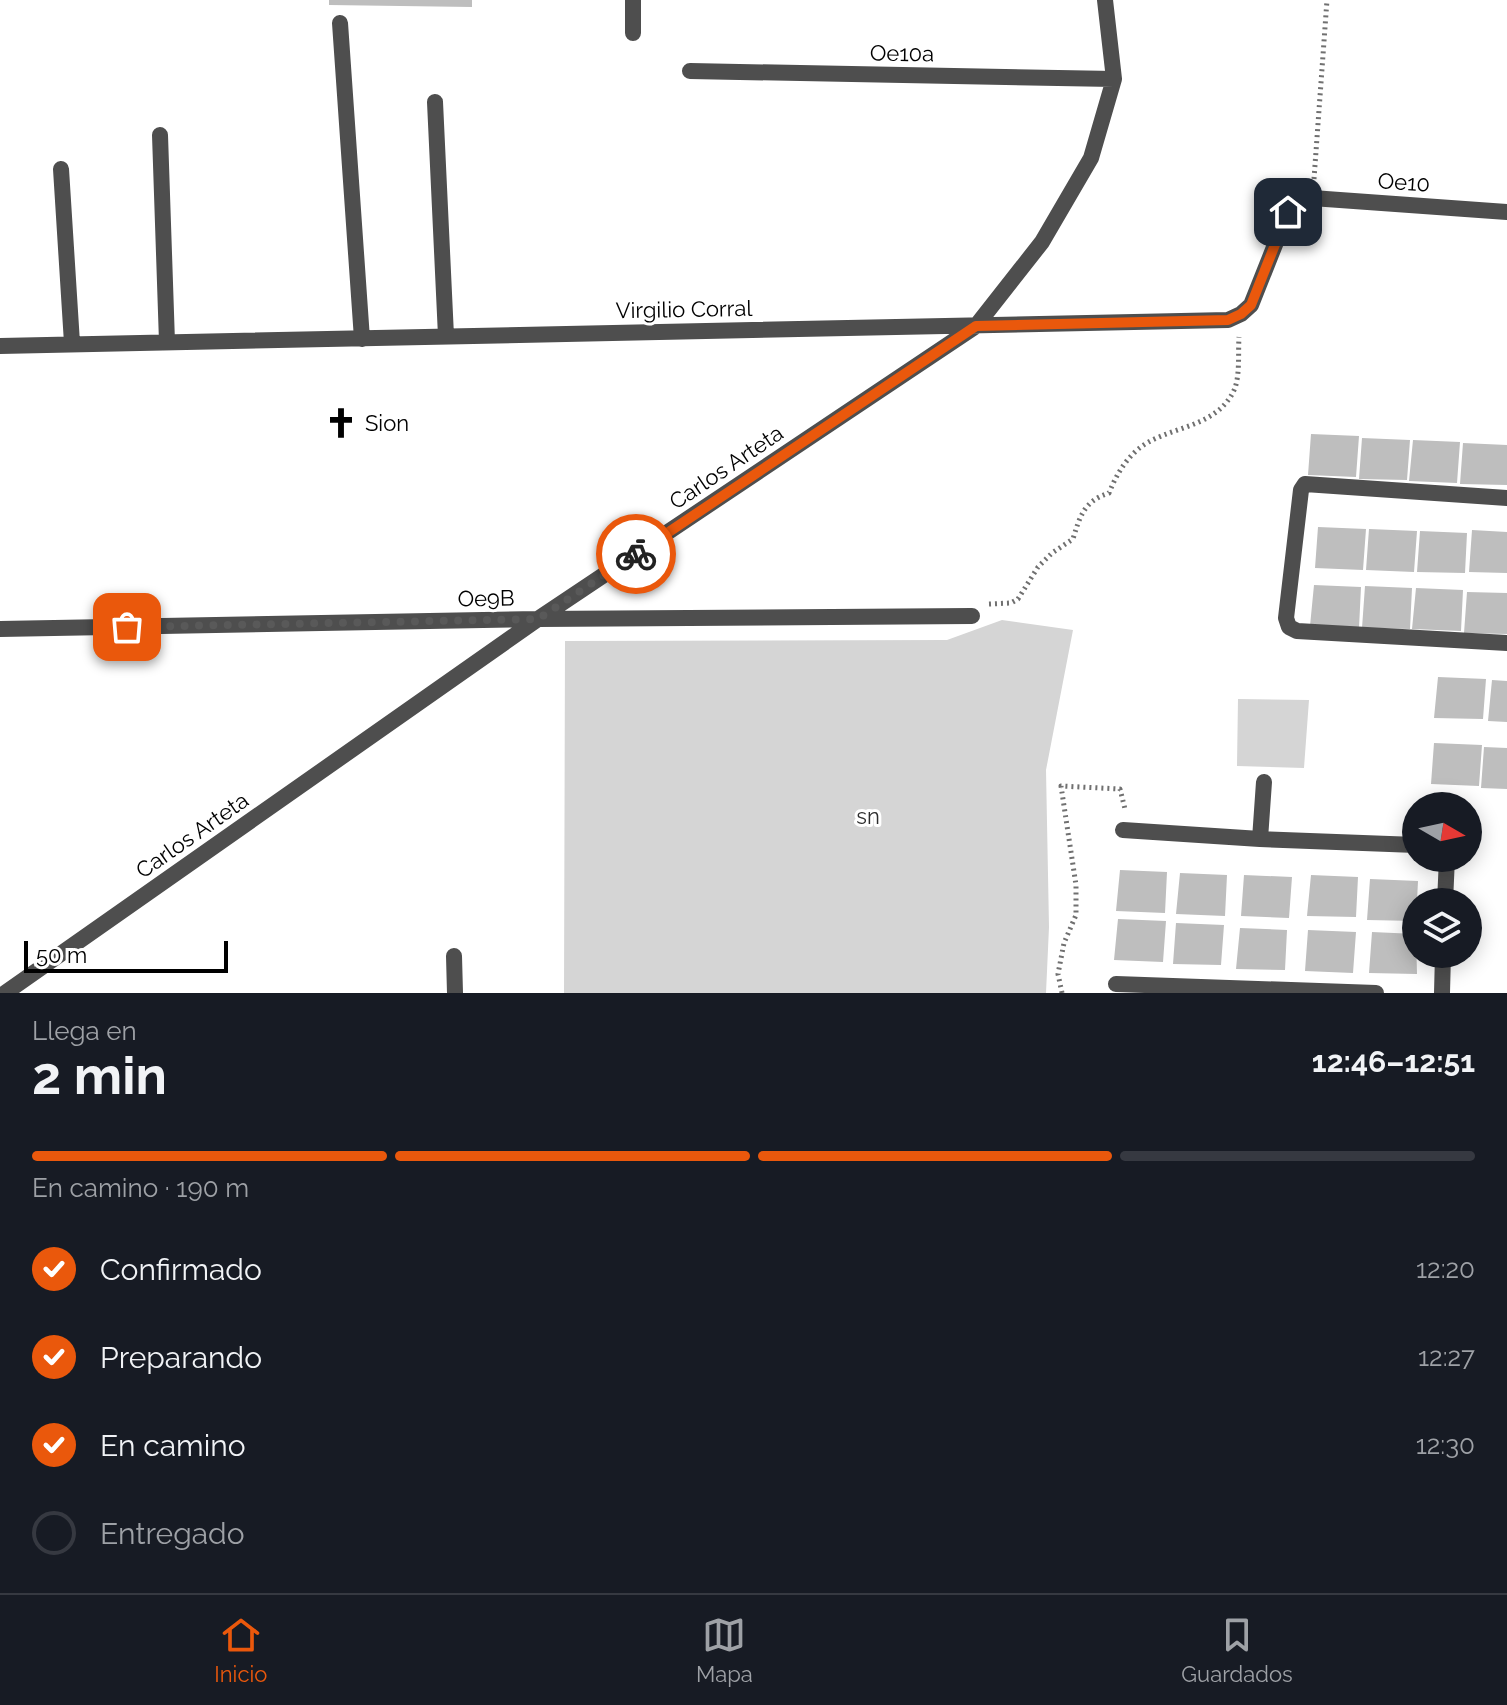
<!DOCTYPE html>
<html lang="es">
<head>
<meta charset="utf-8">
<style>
  body { margin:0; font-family:Raleway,sans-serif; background:#20242c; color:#f1f3f6; height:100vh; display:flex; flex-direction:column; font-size:30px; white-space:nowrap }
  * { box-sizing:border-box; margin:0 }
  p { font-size:26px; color:#9ea1a6 }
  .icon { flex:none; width:44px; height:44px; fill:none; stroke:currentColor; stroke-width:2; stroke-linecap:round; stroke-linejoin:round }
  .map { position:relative; height:993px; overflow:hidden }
  .sheet { display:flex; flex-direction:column; background:#171b24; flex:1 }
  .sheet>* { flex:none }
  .needle { width:52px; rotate:99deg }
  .tools { position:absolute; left:1402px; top:792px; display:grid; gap:16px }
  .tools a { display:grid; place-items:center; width:80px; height:80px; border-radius:50%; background:#171b24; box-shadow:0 4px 20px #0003; font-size:40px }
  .scale { position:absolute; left:24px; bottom:20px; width:204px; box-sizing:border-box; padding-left:8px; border:4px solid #000; border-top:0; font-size:22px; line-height:28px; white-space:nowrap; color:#000; -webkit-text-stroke:6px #fff; paint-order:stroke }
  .pin { position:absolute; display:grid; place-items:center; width:68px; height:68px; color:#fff; margin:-34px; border-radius:16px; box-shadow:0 4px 12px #0006 }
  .courier { position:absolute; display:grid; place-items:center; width:80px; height:80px; margin:-40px; border:6px solid #ea580c; border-radius:50%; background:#fff; color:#222; box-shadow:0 2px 10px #0007 }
  .summary em { font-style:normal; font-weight:700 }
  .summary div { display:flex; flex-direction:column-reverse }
  .summary { display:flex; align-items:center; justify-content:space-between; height:136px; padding:0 32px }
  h1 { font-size:52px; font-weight:700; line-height:60px }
  .bar { display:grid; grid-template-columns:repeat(4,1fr); gap:12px 8px; align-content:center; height:96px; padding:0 32px }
  .bar i { height:10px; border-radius:6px; background:#363941 }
  .bar .active { background:#ea580c }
  .bar p { grid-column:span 4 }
  ol { padding:0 32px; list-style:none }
  li { display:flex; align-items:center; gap:24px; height:88px }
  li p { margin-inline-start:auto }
  li .icon { padding:8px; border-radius:50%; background:#ea580c; color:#fff; stroke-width:4 }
  li:last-child { color:#9ea1a6 }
  li i { width:44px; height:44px; border:4px solid #363941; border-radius:50% }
  .menu { display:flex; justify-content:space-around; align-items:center; height:112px; border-top:2px solid #363941; background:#171b24; font-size:22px; color:#9ea1a6 }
  .menu a { display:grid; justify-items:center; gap:4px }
  .menu .active { color:#ea580c }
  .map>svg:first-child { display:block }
  .green { fill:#d5d5d5 }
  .building { fill:#bebebe }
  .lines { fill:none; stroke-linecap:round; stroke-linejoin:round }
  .path { stroke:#707070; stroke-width:5; stroke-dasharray:2 4; stroke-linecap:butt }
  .street { stroke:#4e4e4e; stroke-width:16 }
  .done { stroke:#595959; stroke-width:8; stroke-dasharray:0 14.4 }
  .route { stroke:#ea580c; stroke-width:10 }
  .labels { text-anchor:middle; stroke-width:6; stroke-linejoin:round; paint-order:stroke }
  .street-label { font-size:22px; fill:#000; stroke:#fff }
  .poi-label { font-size:22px; fill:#000; stroke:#fff; text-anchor:start }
  .park-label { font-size:22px; fill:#2c2c2c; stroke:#fff }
</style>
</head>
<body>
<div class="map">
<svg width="1507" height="993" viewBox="0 0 1507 993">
  <rect width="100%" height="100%" fill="#fff"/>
  <path class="green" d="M1002 620 1073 630 1046 770 1049 927 1046 993H564L565 641 947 640Z
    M1238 699 1309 700 1304 768 1237 766Z"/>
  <path class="building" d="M329 0H472V7L329 5Z
    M1311 434 1359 436 1356 477 1308 475Z
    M1362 438 1410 440 1407 480 1359 479Z
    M1413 440 1460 442 1457 483 1409 481Z
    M1463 443 1507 445V485L1460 484Z
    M1318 527 1366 529 1363 570 1315 568Z
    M1369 529 1417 531 1414 572 1366 570Z
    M1472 530 1507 532V573L1469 572Z
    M1420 531 1467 533 1465 573 1417 572Z
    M1314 585 1361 587 1359 628 1310 626Z
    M1365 586 1412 588 1410 629 1362 628Z
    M1416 588 1463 590 1461 631 1412 629Z
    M1467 592 1507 593V634L1464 633Z
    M1438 677 1486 679 1483 719 1434 718Z
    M1492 680 1507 681V722L1488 721Z
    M1434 743 1482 745 1479 786 1431 784Z
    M1484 747 1507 748V789L1481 788Z
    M1120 870 1167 872 1165 913 1116 911Z
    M1180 873 1227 875 1225 916 1176 914Z
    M1244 875 1292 877 1289 918 1241 916Z
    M1311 875 1358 877 1356 917 1307 916Z
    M1370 879 1418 881 1416 921 1367 920Z
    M1118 919 1166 921 1163 962 1114 960Z
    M1176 923 1224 925 1221 965 1173 964Z
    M1240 928 1287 930 1285 970 1236 969Z
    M1308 930 1356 932 1353 973 1305 971Z
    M1372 932 1416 934 1417 974 1369 973Z"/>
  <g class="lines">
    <path class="path" d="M1314 179 1327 0
      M989 604 1011 603 1018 599 1038 567 1052 553 1073 539C1080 516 1084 501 1109 493 1115 478 1123 463 1136 451 1164 425 1217 431 1235 388 1240 373 1238 353 1239 337
      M1062 993 1058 974 1064 943 1076 915V885L1061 786 1120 789 1125 809"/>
    <path class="street" d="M340 23 362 339
      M633 33V0
      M690 71 1114 79
      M435 102 446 336
      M160 135 167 342
      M61 169 72 343
      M0 346 1228 320 1241 314 1251 305 1288 212 1299 203 1312 198 1507 212
      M1507 498 1305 484 1301 490 1286 618 1289 627 1297 631 1507 643
      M0 629 538 619 972 616
      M1123 830 1260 839 1416 845
      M1260 839 1264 782
      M1445 902 1447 858
      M454 956 455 993
      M1116 984 1376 993
      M5 993 538 619 976 326 1042 242 1091 158 1114 79 1105 0
      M1442 993 1443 954"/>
  </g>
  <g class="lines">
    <path class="done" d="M127 627 538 619 636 554"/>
    <path class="route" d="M636 554 976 326 1228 320 1241 314 1251 305 1288 212"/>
  </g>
  <defs>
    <symbol id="church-bare" viewBox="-9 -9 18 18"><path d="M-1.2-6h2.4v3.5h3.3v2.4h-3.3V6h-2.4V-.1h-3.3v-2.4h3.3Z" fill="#000" stroke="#fff" stroke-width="2.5" paint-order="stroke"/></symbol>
  </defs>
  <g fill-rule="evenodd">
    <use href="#church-bare" x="319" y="401" width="44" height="44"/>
  </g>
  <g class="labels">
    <g class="street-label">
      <text transform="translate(902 53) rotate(1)" y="8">Oe10a</text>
      <text transform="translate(1404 182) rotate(4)" y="8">Oe10</text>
      <text transform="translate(684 309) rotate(-1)" y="8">Virgilio Corral</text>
      <text transform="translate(726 467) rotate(-34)" y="8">Carlos Arteta</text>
      <text transform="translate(486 598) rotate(-1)" y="8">Oe9B</text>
      <text transform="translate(192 835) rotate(-35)" y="8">Carlos Arteta</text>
    </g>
    <g class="poi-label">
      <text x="365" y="431">Sion</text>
    </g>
    <g class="park-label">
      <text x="868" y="824">sn</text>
    </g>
  </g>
</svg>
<div class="tools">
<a><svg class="needle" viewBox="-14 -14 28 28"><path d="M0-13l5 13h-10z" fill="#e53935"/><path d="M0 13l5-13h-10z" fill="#9ea1a6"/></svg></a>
<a><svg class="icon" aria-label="layers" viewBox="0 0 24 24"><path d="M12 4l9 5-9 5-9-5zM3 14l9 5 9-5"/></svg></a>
</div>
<div class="scale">50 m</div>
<div class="pin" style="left:127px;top:627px;background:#ea580c"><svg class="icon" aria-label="bag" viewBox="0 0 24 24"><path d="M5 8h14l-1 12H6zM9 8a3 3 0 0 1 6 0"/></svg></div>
<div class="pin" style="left:1288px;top:212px;background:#1f2937"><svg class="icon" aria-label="home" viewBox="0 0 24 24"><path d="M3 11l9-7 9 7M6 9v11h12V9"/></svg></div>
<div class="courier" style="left:636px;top:554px"><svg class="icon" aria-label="bike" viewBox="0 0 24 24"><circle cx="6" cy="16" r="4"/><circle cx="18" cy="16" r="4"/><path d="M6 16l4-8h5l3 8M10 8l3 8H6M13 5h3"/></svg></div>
</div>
<section class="sheet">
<div class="summary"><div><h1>2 min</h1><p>Llega en</p></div><em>12:46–12:51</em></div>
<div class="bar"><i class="active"></i><i class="active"></i><i class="active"></i><i></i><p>En camino · 190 m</p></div>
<ol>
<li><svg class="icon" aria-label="check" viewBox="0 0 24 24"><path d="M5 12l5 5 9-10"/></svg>Confirmado<p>12:20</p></li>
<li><svg class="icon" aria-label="check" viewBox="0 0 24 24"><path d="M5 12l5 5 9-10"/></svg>Preparando<p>12:27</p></li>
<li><svg class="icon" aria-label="check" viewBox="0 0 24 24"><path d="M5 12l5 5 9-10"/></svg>En camino<p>12:30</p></li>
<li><i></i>Entregado</li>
</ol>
</section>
<nav class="menu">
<a class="active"><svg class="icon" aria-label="home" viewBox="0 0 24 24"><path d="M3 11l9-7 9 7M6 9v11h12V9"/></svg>Inicio</a>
<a><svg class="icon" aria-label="map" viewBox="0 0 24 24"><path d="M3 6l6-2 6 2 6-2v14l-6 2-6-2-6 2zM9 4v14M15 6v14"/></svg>Mapa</a>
<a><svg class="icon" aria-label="saved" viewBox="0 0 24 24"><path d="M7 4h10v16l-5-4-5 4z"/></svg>Guardados</a>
</nav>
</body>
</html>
